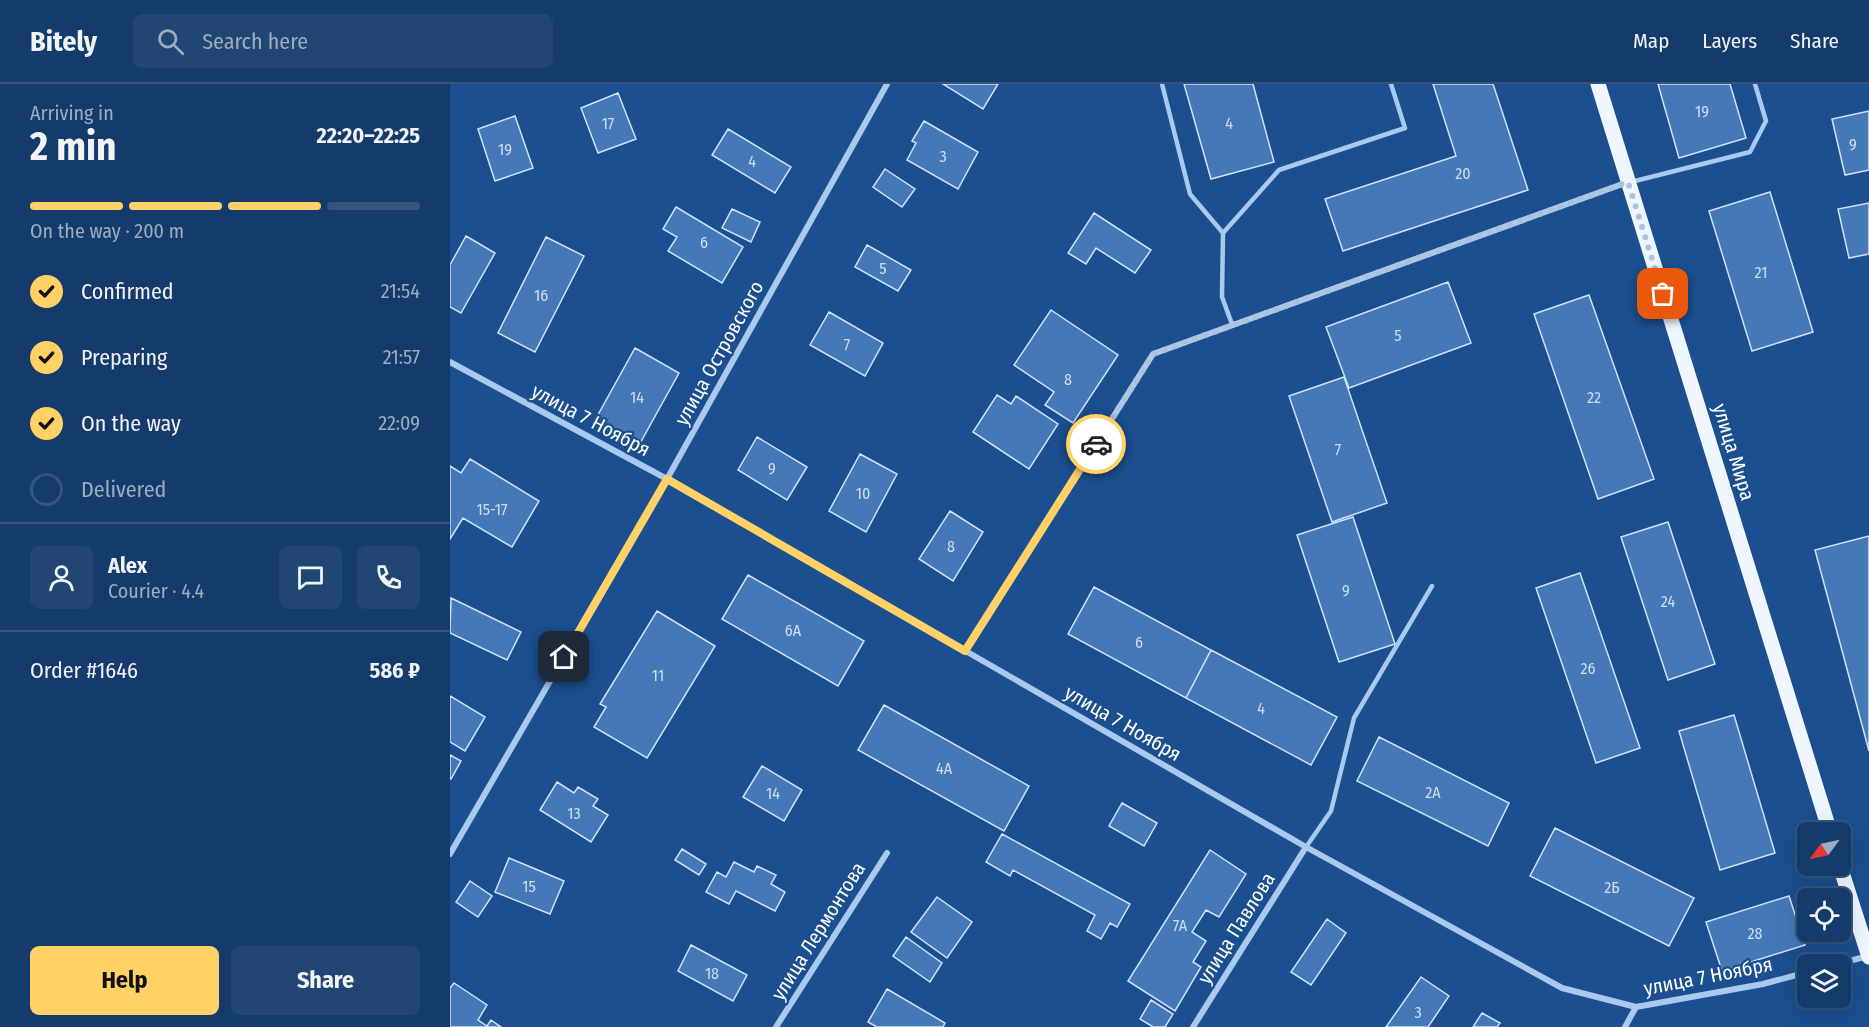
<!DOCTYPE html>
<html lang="en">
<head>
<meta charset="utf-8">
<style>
  body { margin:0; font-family:"Fira Sans Condensed",sans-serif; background:#214673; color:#f1f3f6; height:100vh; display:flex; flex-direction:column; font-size:22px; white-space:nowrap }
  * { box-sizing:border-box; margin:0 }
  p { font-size:20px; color:#9dadc1 }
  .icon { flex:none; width:33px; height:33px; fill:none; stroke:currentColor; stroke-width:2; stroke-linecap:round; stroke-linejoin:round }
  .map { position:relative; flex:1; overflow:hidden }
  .side { display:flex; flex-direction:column; background:#143b6b; width:450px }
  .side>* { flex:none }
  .needle { width:39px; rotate:237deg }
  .tools { position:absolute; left:1347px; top:738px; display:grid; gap:12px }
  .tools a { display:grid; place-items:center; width:54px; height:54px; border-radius:9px; background:#143b6b; box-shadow:0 6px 24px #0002,0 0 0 2px #33557e; font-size:30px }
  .pin { position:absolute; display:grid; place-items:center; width:51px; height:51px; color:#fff; margin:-26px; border-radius:12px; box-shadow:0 3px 9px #0006 }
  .courier { position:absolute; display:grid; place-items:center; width:60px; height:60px; margin:-30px; border:4px solid #ffd166; border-radius:50%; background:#fff; color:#222; box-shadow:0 2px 8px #0007 }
  .headline em { font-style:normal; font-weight:700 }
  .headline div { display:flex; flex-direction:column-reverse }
  .headline { display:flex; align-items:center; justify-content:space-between; height:102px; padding:0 30px }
  h1 { font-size:39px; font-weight:700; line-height:45px }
  .bar { display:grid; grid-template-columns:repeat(4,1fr); gap:9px 6px; align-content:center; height:72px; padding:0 30px }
  .bar i { height:8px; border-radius:4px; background:#33557e }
  .bar .active { background:#ffd166 }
  .bar p { grid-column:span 4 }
  .line { display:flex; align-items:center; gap:15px; padding:0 30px; border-top:2px solid #33557e }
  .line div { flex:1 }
  .round { display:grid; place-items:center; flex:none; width:63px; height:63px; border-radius:9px; background:#214673 }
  ol { padding:0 30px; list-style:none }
  li { display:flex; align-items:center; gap:18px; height:66px }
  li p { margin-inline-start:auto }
  li .icon { padding:6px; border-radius:50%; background:#ffd166; color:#111; stroke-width:4 }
  li:last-child { color:#9dadc1 }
  li i { width:33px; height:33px; border:3px solid #33557e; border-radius:50% }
  .primary-button { display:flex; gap:12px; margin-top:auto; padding:12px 30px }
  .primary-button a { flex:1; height:69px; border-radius:9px; background:#ffd166; color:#111; font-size:24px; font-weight:700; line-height:69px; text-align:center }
  .primary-button a+a { background:#214673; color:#f1f3f6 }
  header { display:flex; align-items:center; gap:36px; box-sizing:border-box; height:84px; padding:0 30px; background:#143b6b; border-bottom:2px solid #33557e }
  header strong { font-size:28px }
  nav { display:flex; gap:33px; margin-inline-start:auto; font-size:21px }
  .search { width:420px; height:54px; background:#214673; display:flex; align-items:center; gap:15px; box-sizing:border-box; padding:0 21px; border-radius:9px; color:#9dadc1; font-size:22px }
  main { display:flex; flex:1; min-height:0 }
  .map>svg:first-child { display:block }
  .building { fill:#4478b7; stroke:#cfe3fa; stroke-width:1.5 }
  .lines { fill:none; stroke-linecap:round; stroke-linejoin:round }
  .lane { stroke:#a9c9ee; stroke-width:4.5 }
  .street { stroke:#a9c9ee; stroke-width:6 }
  .primary { stroke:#f0f6ff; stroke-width:15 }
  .done { stroke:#afc1d8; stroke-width:6; stroke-dasharray:0 10.8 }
  .route { stroke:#ffd166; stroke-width:8 }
  .labels { text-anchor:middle; stroke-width:4.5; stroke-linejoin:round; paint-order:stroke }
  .number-label { font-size:16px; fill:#d0dded }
  .street-label { font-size:20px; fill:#fff; stroke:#1b4f8f }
</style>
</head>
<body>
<header>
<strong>Bitely</strong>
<div class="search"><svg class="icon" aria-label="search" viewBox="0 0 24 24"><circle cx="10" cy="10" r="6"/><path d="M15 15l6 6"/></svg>Search here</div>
<nav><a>Map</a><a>Layers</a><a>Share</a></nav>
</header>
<main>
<section class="side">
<div class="headline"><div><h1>2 min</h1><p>Arriving in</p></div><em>22:20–22:25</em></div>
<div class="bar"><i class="active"></i><i class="active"></i><i class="active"></i><i></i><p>On the way · 200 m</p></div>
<ol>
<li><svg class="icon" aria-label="check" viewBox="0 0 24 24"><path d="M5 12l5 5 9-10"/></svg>Confirmed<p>21:54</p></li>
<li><svg class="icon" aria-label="check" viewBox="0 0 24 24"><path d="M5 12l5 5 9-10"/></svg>Preparing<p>21:57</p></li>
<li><svg class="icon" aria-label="check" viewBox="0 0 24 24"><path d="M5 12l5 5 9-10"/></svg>On the way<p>22:09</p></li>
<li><i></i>Delivered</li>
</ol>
<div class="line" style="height:108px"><a class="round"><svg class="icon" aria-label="person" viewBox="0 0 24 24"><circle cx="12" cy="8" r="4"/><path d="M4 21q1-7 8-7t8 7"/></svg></a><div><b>Alex</b><p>Courier · 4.4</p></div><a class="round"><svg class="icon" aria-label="chat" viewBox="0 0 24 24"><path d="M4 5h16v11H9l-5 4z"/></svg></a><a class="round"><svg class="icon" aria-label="phone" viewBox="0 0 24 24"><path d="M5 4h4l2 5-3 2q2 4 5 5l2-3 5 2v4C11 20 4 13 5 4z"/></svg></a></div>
<div class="line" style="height:78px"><div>Order #1646</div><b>586 ₽</b></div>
<div class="primary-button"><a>Help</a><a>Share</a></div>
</section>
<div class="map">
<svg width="1419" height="943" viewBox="0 0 1419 943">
  <rect width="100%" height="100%" fill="#1b4f8f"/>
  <path class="building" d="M493 0H548L533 25Z
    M734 0H803L824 78 761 95Z
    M983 0H1043L1078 106 893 167 875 115 1006 72Z
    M1208 0H1280L1296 54 1229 74Z
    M168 9 186 55 148 69 131 24Z
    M1419 27V86L1395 91 1382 35Z
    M65 32 83 84 45 97 28 45Z
    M474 37 528 68 508 105 457 76 466 59 462 57Z
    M278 45 341 83 325 109 262 71Z
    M435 85 465 105 452 123 423 103Z
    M1320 108 1363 248 1302 267 1259 127Z
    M1419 119V170L1399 174 1388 125Z
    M226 123 293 163 272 199 218 167 227 153 213 145Z
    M282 125 310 138 301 158 272 144Z
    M644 129 701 166 685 189 646 164 636 180 618 169Z
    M16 152 45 169 11 229 0 223V181Z
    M96 153 134 172 85 268 48 249Z
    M417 161 461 186 448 207 405 183Z
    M998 198 1021 259 899 304 876 243Z
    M1139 211 1204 395 1148 415 1084 230Z
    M601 226 668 271 623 339 595 321 604 308 564 281Z
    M379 228 433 259 415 292 360 261Z
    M185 264 229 289 188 363 144 338Z
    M894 293 937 419 882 438 839 312Z
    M547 311 561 320 566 312 608 340 579 385 523 348Z
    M307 353 357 383 337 416 288 386Z
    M410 370 447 390 416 448 379 427Z
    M20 375 89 417 62 463 13 434 0 455V382L11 389Z
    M500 427 533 448 503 497 469 475Z
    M903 433 945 560 889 578 847 451Z
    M1218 438 1265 580 1218 596 1171 453Z
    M1419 452V667L1365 466Z
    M1130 489 1190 664 1146 679 1086 504Z
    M298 491 414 557 388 602 272 535Z
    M644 503 761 566 736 614 618 550Z
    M1 514 71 548 57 576 0 549Z
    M207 527 265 562 197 674 144 643 156 623 150 620Z
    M761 566 887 633 861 681 736 614Z
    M0 612 35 633 15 667 0 658Z
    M434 621 579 702 554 747 408 666Z
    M1284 631 1325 769 1270 786 1229 647Z
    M929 653 1059 719 1038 762 907 697Z
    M0 671 11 677 1 695H0Z
    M312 682 352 706 334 737 293 713Z
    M107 698 124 709 128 703 148 715 143 722 158 731 141 758 90 726Z
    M672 719 707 739 694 762 659 742Z
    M1105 744 1244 814 1219 862 1080 792Z
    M552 750 680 820 667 843 660 839 651 855 637 847 645 831 563 786 560 792 536 778Z
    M232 765 256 780 249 791 225 776Z
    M760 766 796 790 769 833 756 826 742 848 756 857 743 878 751 883 725 927 678 897Z
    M59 774 114 797 100 830 45 808Z
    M284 778 304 788 307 782 326 791 321 800 335 808 325 827 286 807 279 820 256 808 267 788 276 793Z
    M20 797 42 812 28 833 6 818Z
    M1339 812 1355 861 1272 887 1256 838Z
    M487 813 522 838 497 874 461 848Z
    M877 835 896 849 861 901 841 888Z
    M456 853 492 879 480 898 443 872Z
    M241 861 297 891 283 917 228 887Z
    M971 893 999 912 978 943H936Z
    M4 899 37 921 28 936 37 942 41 936 51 943H0V904Z
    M437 905 495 939 493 943H427L418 938Z
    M701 916 723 930 715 943H703L690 935Z
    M1032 929 1050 939 1047 943H1023Z"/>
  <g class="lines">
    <path class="lane" d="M712 0 740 110 773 149 772 213 782 240
      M1181 98 1300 68 1316 37 1305 0
      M773 149 829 86 955 44 941 0
      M856 763 881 727 904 634 982 502"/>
    <path class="street" d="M0 278 217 395 856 763 1112 904 1186 923 1313 900 1358 888
      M515 567 703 270 1178 98
      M0 770 217 395 437 0
      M1387 880 1419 872
      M326 943 437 769
      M743 943 856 763
      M1175 943 1186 923"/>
    <path class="primary" d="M1148 0 1380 748
      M1390 782 1419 873"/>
  </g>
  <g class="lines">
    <path class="done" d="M646 360 703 270 1178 98 1213 210"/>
    <path class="route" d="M114 573 217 395 515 567 646 360"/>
  </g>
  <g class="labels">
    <g class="number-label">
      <text x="1252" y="33">19</text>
      <text x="158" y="45">17</text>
      <text x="779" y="45">4</text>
      <text x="1403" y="66">9</text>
      <text x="55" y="71">19</text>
      <text x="493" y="78">3</text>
      <text x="302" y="83">4</text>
      <text x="1013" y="95">20</text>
      <text x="254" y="164">6</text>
      <text x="433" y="190">5</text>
      <text x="1311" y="194">21</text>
      <text x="91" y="217">16</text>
      <text x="948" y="257">5</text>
      <text x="397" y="266">7</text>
      <text x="618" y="301">8</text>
      <text x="187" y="319">14</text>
      <text x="1144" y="319">22</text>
      <text x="888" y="371">7</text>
      <text x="322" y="390">9</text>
      <text x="413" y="415">10</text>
      <text x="42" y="431">15-17</text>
      <text x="501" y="468">8</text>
      <text x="896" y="512">9</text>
      <text x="1218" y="523">24</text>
      <text x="343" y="552">6А</text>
      <text x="689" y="564">6</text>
      <text x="1138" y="590">26</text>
      <text x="208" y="597">11</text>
      <text x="811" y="630">4</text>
      <text x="494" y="690">4А</text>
      <text x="983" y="714">2А</text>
      <text x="323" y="715">14</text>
      <text x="124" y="735">13</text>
      <text x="79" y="808">15</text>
      <text x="1162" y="809">2Б</text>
      <text x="730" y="847">7А</text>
      <text x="1305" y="855">28</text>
      <text x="262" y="895">18</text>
      <text x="968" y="934">3</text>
    </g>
    <g class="street-label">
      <text transform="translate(269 269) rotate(-61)" y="7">улица Островского</text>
      <text transform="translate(141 336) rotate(28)" y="7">улица 7 Ноября</text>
      <text transform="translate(1284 368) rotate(73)" y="7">улица Мира</text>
      <text transform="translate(673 639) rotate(30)" y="7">улица 7 Ноября</text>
      <text transform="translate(786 844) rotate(-58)" y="7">улица Павлова</text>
      <text transform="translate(368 847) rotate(-58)" y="7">улица Лермонтова</text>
      <text transform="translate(1258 892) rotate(-11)" y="7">улица 7 Ноября</text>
    </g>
  </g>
</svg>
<div class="tools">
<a><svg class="needle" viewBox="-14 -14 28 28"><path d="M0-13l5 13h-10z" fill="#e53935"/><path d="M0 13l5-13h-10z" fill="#9dadc1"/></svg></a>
<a><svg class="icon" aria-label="locate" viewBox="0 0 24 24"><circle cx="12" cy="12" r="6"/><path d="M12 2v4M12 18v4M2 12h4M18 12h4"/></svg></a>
<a><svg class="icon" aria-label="layers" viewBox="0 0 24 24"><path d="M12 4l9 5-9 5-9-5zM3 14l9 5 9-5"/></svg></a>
</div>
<div class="pin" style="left:1213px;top:210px;background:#ea580c"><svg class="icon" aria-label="bag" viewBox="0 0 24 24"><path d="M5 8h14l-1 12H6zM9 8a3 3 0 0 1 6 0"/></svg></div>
<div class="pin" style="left:114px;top:573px;background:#1f2937"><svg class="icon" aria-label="home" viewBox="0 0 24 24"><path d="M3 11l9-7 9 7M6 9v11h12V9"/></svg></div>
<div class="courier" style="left:646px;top:360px"><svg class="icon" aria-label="car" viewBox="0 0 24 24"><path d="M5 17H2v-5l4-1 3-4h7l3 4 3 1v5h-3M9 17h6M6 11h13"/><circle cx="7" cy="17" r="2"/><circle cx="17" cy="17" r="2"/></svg></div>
</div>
</main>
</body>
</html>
